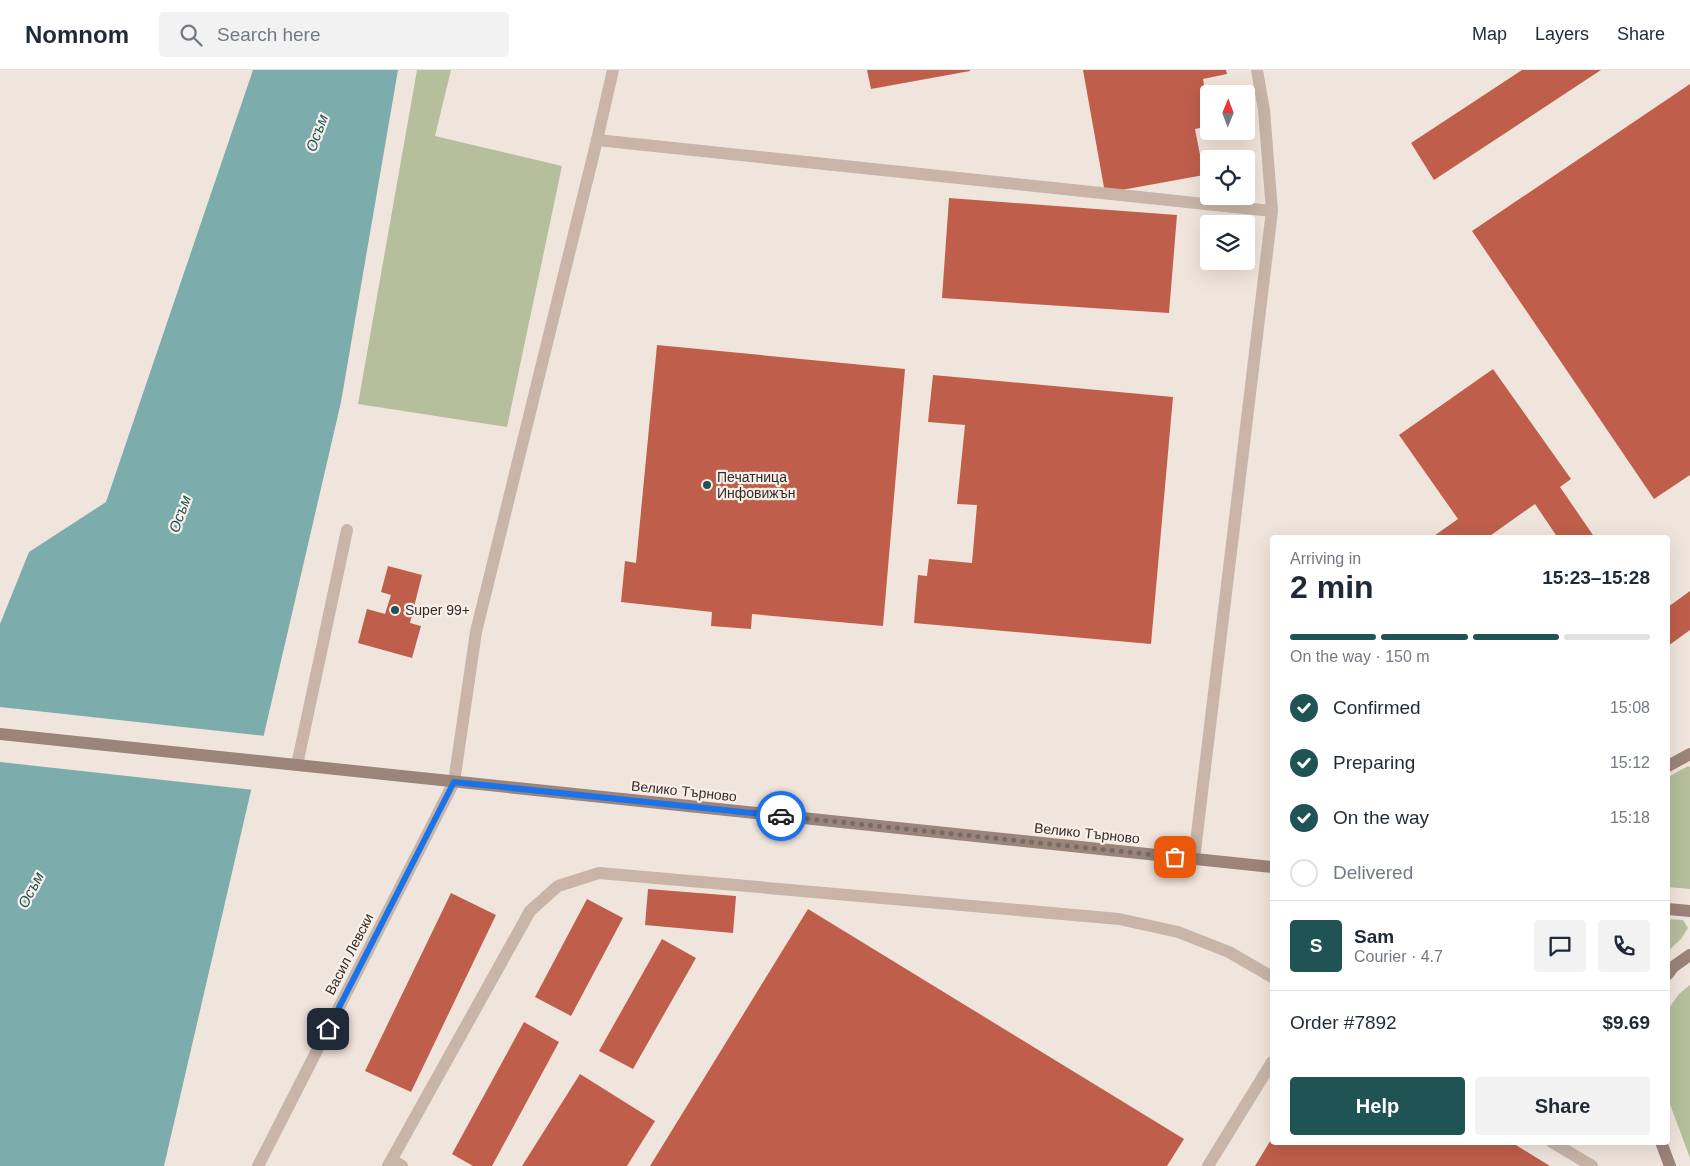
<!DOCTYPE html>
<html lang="en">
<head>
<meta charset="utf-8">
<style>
  body { margin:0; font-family:Helvetica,sans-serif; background:#f2f2f3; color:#1f2937; height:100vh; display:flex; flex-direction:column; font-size:19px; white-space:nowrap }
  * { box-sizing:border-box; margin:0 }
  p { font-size:16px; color:#747a83 }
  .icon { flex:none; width:28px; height:28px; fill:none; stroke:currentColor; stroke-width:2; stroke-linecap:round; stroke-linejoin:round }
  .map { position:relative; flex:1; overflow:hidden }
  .sheet { position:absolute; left:1270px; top:465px; width:400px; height:610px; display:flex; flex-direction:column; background:#fff; border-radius:5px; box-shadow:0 5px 20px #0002 }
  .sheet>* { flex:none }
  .needle { width:32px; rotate:1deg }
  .fabs { position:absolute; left:1200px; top:15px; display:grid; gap:10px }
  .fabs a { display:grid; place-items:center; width:55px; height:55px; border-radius:5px; background:#fff; box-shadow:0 5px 20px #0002; font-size:25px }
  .pin { position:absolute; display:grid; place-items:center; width:42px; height:42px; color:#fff; margin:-21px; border-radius:10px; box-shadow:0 2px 8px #0006 }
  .courier { position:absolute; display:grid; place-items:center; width:50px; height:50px; margin:-25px; border:4px solid #1a73e8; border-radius:50%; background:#fff; color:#222; box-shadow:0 1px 6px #0007 }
  .summary em { font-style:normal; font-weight:700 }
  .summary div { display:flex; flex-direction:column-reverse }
  .summary { display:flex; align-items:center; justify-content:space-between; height:85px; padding:0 20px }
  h1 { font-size:32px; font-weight:700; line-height:38px }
  .bar { display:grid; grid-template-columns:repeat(4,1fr); gap:8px 5px; align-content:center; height:60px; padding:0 20px }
  .bar i { height:6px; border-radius:4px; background:#e0e1e3 }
  .bar .selected { background:#205454 }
  .bar p { grid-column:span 4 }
  .line { display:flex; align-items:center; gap:12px; padding:0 20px; border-top:1px solid #e0e1e3 }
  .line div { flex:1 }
  .round { display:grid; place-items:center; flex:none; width:52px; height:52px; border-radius:5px; background:#f2f2f3 }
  ol { padding:0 20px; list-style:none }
  li { display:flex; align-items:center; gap:15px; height:55px }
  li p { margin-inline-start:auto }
  li .icon { padding:5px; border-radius:50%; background:#205454; color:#fff; stroke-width:4 }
  li:last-child { color:#747a83 }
  li i { width:28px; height:28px; border:2px solid #e0e1e3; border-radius:50% }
  .cta { display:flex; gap:10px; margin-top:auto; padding:10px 20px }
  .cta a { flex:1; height:58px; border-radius:5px; background:#205454; color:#fff; font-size:20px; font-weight:700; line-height:58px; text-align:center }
  .cta a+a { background:#f2f2f3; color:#1f2937 }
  header { display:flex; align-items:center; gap:30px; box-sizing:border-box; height:70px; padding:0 25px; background:#fff; border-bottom:1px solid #e0e1e3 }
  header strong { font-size:24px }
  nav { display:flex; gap:28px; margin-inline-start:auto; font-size:18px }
  .search { width:350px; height:45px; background:#f2f2f3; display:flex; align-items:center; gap:12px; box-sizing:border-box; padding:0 18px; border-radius:5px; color:#747a83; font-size:19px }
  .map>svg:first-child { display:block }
  .green { fill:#b5bf9c }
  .water { fill:#7cacab }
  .pier { fill:#f0e5dc }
  .building { fill:#bf5f4b }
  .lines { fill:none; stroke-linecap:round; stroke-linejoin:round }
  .lane { stroke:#c8b5a8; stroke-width:12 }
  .street { stroke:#c8b5a8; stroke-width:12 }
  .secondary { stroke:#9b847a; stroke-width:12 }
  .done { stroke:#766c67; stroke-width:5; stroke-dasharray:0 9 }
  .route { stroke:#1a73e8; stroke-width:6 }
  .poi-dot { fill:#205454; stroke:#f8f0e8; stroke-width:2 }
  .labels { text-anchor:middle; stroke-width:4.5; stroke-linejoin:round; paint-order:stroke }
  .poi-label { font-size:14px; fill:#352b28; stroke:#f8f0e8; text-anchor:start }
  .street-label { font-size:14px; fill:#352b28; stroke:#f8f0e8 }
  .water-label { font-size:15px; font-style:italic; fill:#205454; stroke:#f8f0e8 }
</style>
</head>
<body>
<header>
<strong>Nomnom</strong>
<div class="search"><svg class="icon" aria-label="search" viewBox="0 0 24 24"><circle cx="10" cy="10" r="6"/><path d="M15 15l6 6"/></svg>Search here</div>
<nav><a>Map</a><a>Layers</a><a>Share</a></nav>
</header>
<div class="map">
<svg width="1690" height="1096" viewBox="0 0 1690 1096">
  <rect width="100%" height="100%" fill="#f0e5dc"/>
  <path class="green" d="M417 0H451L435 66 562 96 507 357 358 334Z
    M1688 696 1690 697V819L1668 817V707Z
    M1668 849 1683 850 1688 858 1681 869 1668 881Z
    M1690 915V1088L1668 1029V939L1679 924Z"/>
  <path class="water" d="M253 0H398L341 332 164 1096H0V554L29 482 106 432Z"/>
  <path class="pier" d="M0 637 266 666 254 720 0 692Z"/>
  <path class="building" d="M867 0H970V1L871 19Z
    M1083 0H1226L1227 4 1203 9 1209 41V56L1195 59 1204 105 1105 123Z
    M1522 0H1601L1434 110 1411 73Z
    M1690 14V405L1654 429 1472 161Z
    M949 128 1177 145 1169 243 942 228Z
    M657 275 905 299 883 556 752 544 751 559 711 556 712 542 621 532 625 491 636 493Z
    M1493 299 1571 409 1560 417 1595 468H1558L1535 434 1487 468H1431L1458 449 1399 365Z
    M933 305 1173 327 1151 574 914 553 918 505 927 506 929 489 972 493 977 435 957 434 965 355 928 352Z
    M388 496 422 505 410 553 421 556 412 588 358 573 367 539 385 544 391 525 381 522Z
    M1690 521V560L1668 576V537Z
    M648 819 736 826 733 863 645 855Z
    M451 823 496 845 411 1022 365 1001Z
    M587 829 623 848 571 946 535 927Z
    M808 839 1184 1069 1167 1096H650Z
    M662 869 696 888 633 999 599 981Z
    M524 952 559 972 492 1096H473L452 1084Z
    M580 1004 655 1051 627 1096H522Z
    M1272 1068V1072H1511L1550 1096H1255Z"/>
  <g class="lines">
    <path class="lane" d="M613 0 597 70 1272 141
      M297 695 347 460
      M1194 789 1272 141 1264 40 1257 0
      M1552 1072 1592 1096
      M388 1096 530 841 558 816 599 803 1119 849 1178 862 1229 882 1272 907
      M1208 1096 1272 992"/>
    <path class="street" d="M392 1090 402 1096
      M258 1096 454 712 476 562 597 70"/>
    <path class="secondary" d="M0 664 1272 797
      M1668 696 1690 684
      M1668 839 1690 841
      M1668 904 1673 897 1690 885
      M1661 1072 1670 1096"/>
  </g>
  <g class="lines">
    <path class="done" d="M781 746 1175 787"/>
    <path class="route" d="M328 959 454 712 781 746"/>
  </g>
  <g class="poi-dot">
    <circle cx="707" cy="415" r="5"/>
    <circle cx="395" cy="540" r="5"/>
  </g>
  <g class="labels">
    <g class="poi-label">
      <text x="717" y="412">Печатница<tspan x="717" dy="16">Инфовижън</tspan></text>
      <text x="405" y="545">Super 99+</text>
    </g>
    <g class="street-label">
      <text transform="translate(684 721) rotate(6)" y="5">Велико Търново</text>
      <text transform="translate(1087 763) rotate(6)" y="5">Велико Търново</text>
      <text transform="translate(349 884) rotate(-63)" y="5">Васил Левски</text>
    </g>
    <g class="water-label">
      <text transform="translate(317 63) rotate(-70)" y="5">Осъм</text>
      <text transform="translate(180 444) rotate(-70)" y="5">Осъм</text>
      <text transform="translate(31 820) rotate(-62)" y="5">Осъм</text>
    </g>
  </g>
</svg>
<div class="fabs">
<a><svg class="needle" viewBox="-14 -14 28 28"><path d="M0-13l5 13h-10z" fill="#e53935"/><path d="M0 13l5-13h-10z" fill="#747a83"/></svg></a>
<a><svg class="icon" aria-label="locate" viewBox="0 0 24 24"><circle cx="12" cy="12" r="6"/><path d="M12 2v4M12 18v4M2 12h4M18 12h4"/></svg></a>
<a><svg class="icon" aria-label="layers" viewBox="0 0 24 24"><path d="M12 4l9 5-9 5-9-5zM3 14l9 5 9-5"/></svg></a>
</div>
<div class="pin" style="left:1175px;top:787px;background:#ea580c"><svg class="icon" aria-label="bag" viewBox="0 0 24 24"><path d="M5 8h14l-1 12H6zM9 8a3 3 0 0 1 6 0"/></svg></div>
<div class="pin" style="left:328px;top:959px;background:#1f2937"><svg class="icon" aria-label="home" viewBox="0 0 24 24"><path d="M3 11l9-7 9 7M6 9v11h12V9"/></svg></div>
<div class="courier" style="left:781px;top:746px"><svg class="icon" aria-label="car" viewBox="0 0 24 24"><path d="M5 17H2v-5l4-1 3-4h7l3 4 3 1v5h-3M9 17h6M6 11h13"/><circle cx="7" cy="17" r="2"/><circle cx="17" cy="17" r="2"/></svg></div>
<section class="sheet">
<div class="summary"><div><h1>2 min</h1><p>Arriving in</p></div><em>15:23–15:28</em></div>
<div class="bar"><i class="selected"></i><i class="selected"></i><i class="selected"></i><i></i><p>On the way · 150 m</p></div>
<ol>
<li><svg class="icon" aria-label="check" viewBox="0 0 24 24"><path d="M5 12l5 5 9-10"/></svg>Confirmed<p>15:08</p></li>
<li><svg class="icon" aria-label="check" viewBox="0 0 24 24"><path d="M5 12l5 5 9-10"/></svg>Preparing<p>15:12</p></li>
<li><svg class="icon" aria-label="check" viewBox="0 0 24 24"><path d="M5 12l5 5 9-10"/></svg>On the way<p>15:18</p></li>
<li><i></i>Delivered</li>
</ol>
<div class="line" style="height:90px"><b class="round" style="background:#205454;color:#fff">S</b><div><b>Sam</b><p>Courier · 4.7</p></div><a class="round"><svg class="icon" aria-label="chat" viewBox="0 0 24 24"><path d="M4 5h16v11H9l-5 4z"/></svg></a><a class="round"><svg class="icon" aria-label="phone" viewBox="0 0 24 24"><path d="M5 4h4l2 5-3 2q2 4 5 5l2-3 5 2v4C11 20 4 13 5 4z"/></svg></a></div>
<div class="line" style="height:65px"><div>Order #7892</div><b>$9.69</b></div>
<div class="cta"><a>Help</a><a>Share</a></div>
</section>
</div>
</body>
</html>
